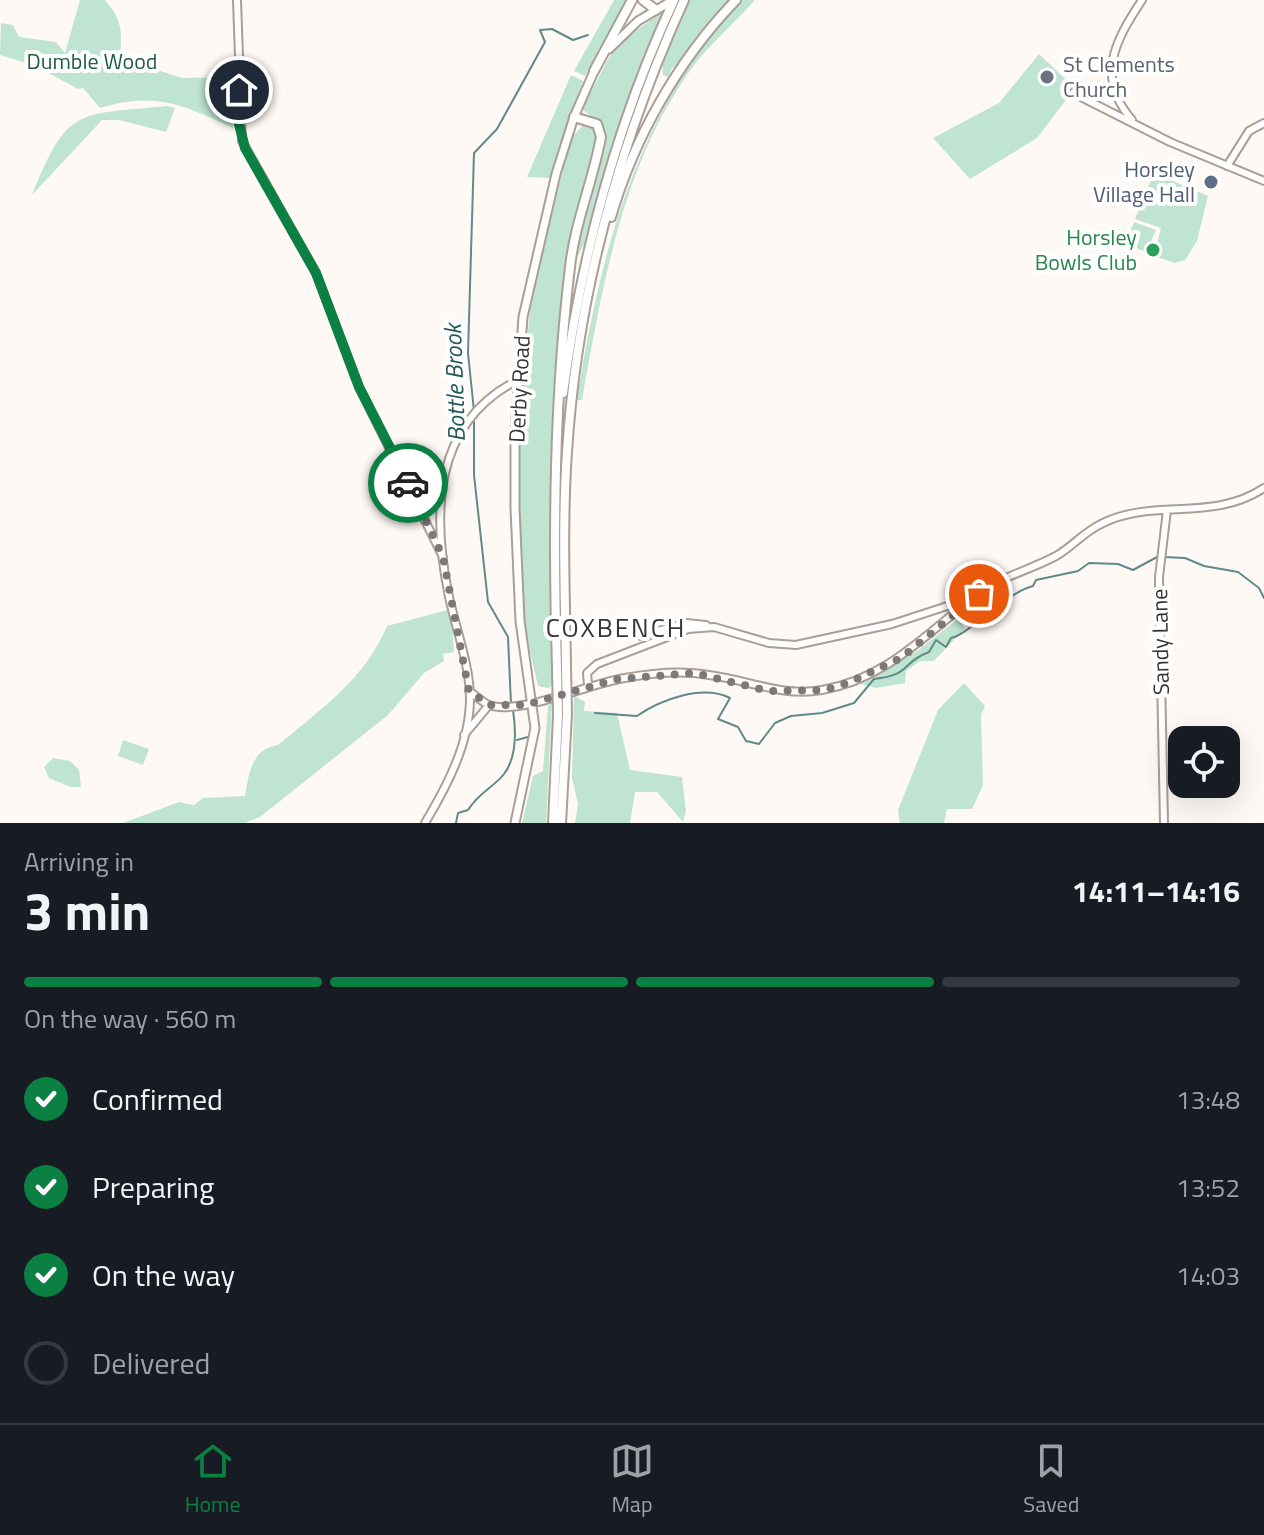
<!DOCTYPE html>
<html lang="en">
<head>
<meta charset="utf-8">
<style>
  body { margin:0; font-family:"Titillium Web",sans-serif; background:#20242c; color:#f1f3f6; height:100vh; display:flex; flex-direction:column; font-size:30px; white-space:nowrap }
  * { box-sizing:border-box; margin:0 }
  p { font-size:26px; color:#9ea1a6 }
  .icon { flex:none; width:44px; height:44px; fill:none; stroke:currentColor; stroke-width:2; stroke-linecap:round; stroke-linejoin:round }
  .map { position:relative; height:823px; overflow:hidden }
  .drawer { display:flex; flex-direction:column; background:#171b24; flex:1 }
  .drawer>* { flex:none }
  .buttons { position:absolute; left:1168px; top:726px; display:grid; gap:16px }
  .buttons a { display:grid; place-items:center; width:72px; height:72px; border-radius:16px; background:#171b24; box-shadow:0 8px 32px #0002; font-size:40px }
  .pin { position:absolute; display:grid; place-items:center; width:68px; height:68px; color:#fff; margin:-34px; border:4px solid #fff; border-radius:50%; box-shadow:0 2px 8px #0007 }
  .courier { position:absolute; display:grid; place-items:center; width:80px; height:80px; margin:-40px; border:6px solid #0b8043; border-radius:50%; background:#fff; color:#222; box-shadow:0 2px 10px #0007 }
  .head em { font-style:normal; font-weight:700 }
  .head div { display:flex; flex-direction:column-reverse }
  .head { display:flex; align-items:center; justify-content:space-between; height:136px; padding:0 24px }
  h1 { font-size:52px; font-weight:700; line-height:60px }
  .bar { display:grid; grid-template-columns:repeat(4,1fr); gap:12px 8px; align-content:center; height:96px; padding:0 24px }
  .bar i { height:10px; border-radius:6px; background:#363941 }
  .bar .on { background:#0b8043 }
  .bar p { grid-column:span 4 }
  ol { padding:0 24px; list-style:none }
  li { display:flex; align-items:center; gap:24px; height:88px }
  li p { margin-inline-start:auto }
  li .icon { padding:8px; border-radius:50%; background:#0b8043; color:#fff; stroke-width:4 }
  li:last-child { color:#9ea1a6 }
  li i { width:44px; height:44px; border:4px solid #363941; border-radius:50% }
  .tabs { display:flex; justify-content:space-around; align-items:center; height:112px; border-top:2px solid #363941; background:#171b24; font-size:22px; color:#9ea1a6 }
  .tabs a { display:grid; justify-items:center; gap:4px }
  .tabs .on { color:#0b8043 }
  .map>svg:first-child { display:block }
  .green { fill:#bfe4d1 }
  .lines { fill:none; stroke-linecap:round; stroke-linejoin:round }
  .stream { stroke:#608a8a; stroke-width:2 }
  .minor-casing { stroke:#aa9e96; stroke-width:10 }
  .major-casing { stroke:#aa9e96; stroke-width:11 }
  .highway-casing { stroke:#aa9e96; stroke-width:12 }
  .minor { stroke:#fff; stroke-width:6 }
  .major { stroke:#fff; stroke-width:7 }
  .highway { stroke:#fff; stroke-width:8 }
  .highway-bridge-casing { stroke:#aa9e96; stroke-width:12; stroke-linecap:butt }
  .highway-bridge { stroke:#fff; stroke-width:8 }
  .done { stroke:#7e7976; stroke-width:8; stroke-dasharray:0 14.4 }
  .route { stroke:#0b8043; stroke-width:10 }
  .worship-dot { fill:#6b7280; stroke:#fff; stroke-width:3 }
  .service-dot { fill:#5c6f8a; stroke:#fff; stroke-width:3 }
  .leisure-dot { fill:#2e9e5b; stroke:#fff; stroke-width:3 }
  .labels { text-anchor:middle; stroke-width:8; stroke-linejoin:round; paint-order:stroke }
  .park-label { font-size:22px; fill:#1e5c43; stroke:#fff }
  .worship-label { font-size:22px; fill:#5b616d; stroke:#fff; text-anchor:start }
  .service-label { font-size:22px; fill:#4e5e75; stroke:#fff; text-anchor:end }
  .leisure-label { font-size:22px; fill:#27864d; stroke:#fff; text-anchor:end }
  .street-label { font-size:22px; fill:#393431; stroke:#fff }
  .water-label { font-size:24px; font-style:italic; fill:#23595a; stroke:#fff }
  .quarter-label { font-size:26px; letter-spacing:2px; fill:#393431; stroke:#fff }
</style>
</head>
<body>
<div class="map">
<svg width="1264" height="823" viewBox="0 0 1264 823">
  <rect width="100%" height="100%" fill="#fff9f6"/>
  <path class="green" d="M80 0H105C123 21 122 32 120 58L182 78 232 77 233 128C183 105 156 91 100 108L83 88 78 89 36 66 0 55 1 23 13 25 19 37 56 42 65 53Z
    M614 0H627L585 76 574 71Z
    M690 0H733L679 66 672 68 668 77 663 75 662 62Z
    M740 0H755C734 24 708 45 689 72 622 167 602 288 582 400H577C600 252 637 113 740 0Z
    M662 12 628 97 586 240 578 256C569 212 614 167 602 125L582 109 615 46Z
    M1039 54 1075 88 1037 138 970 179 933 138 999 103Z
    M571 75 583 81 559 149 552 178 527 177Z
    M167 106 175 108 166 132 119 120H102L32 195C68 106 77 115 167 106Z
    M584 124 592 126 598 137C590 175 574 210 568 249 547 384 550 522 553 658V685L548 688 538 686 526 634 519 527V438L532 285 572 137Z
    M1154 173 1208 196 1197 241 1185 260 1175 263 1154 256 1161 228 1135 219Z
    M1134 222 1156 230 1146 252 1125 244Z
    M451 609 454 652 443 654 444 661 424 673 388 715 260 817 245 823H123L179 802 194 805 203 798 245 796C249 774 251 749 278 745 321 709 365 679 387 626Z
    M958 619 965 628 934 661H920L906 671 905 683 876 688 858 683 917 651Z
    M964 683 985 706 981 715 983 785 972 809H947L944 823H900L898 810 938 710Z
    M574 696 585 702 584 711 617 713 630 770 682 777 686 811 683 822 657 792H635L630 823H575L578 804 572 778Z
    M552 703 546 823H522L533 776 543 771 548 706Z
    M123 740 149 749 143 765 118 756Z
    M53 758 70 761 79 770 81 787H71L49 778 44 767Z"/>
  <g class="lines">
    <path class="stream" d="M474 411 468 353 474 153 497 129 545 42 540 30 552 29 573 40 588 35
      M474 417V475L488 602 508 637 511 704
      M1164 557 1185 558 1204 566 1238 572 1259 588 1264 598
      M595 713 637 716C660 700 702 684 730 698L718 719 738 727 746 741 759 744 775 723 791 716 822 713 854 703 874 679C912 675 900 663 929 652L936 640 946 647 951 638C967 636 1005 593 1033 586L1036 580 1078 571 1089 563 1118 564 1133 570 1157 557
      M517 740 528 737
      M456 823 458 813 468 810C479 792 493 788 504 774 517 757 516 730 513 710"/>
    <defs>
      <path id="minor" d="M237 0 242 141 316 273 359 387 443 557
        M1073 93 1170 142 1264 181
        M1132 120C1095 77 1115 41 1142 0
        M1227 166 1249 131 1264 123
        M641 636 686 623 706 625
        M588 685 587 673 597 664 688 629 714 627 769 643 796 645 892 624 975 597
        M469 691C475 695 482 702 489 705 519 716 590 683 625 678 652 673 681 670 709 675 749 680 781 697 822 690 888 679 929 630 980 593 1003 576 1032 569 1056 556 1072 547 1084 532 1101 524 1154 497 1211 523 1264 488
        M464 735 489 705
        M425 823C447 786 470 743 470 698 470 666 456 629 449 597 432 515 432 423 518 380
        M1164 823 1159 577 1167 510"/>
      <path id="major" d="M609 49 638 21 673 0
        M515 823 535 728 520 621 515 508V431L523 317 556 174 574 117 595 69"/>
      <path id="highway" d="M643 0 656 10
        M594 71 632 0
        M611 217C634 138 678 60 736 0
        M563 393C581 257 616 125 674 0
        M566 666C565 595 562 524 567 452 577 295 619 143 684 0
        M557 668C553 534 554 400 570 267 575 222 593 181 601 137L597 124 574 117
        M553 823 558 715
        M561 823 567 714"/>
    </defs>
    <use href="#minor" class="minor-casing"/>
    <use href="#major" class="major-casing"/>
    <use href="#highway" class="highway-casing"/>
    <use href="#minor" class="minor"/>
    <use href="#major" class="major"/>
    <use href="#highway" class="highway"/>
    <defs>
      <path id="highway-bridge" d="M566 666 567 714
        M557 668 558 715"/>
    </defs>
    <use href="#highway-bridge" class="highway-bridge-casing"/>
    <use href="#highway-bridge" class="highway-bridge"/>
  </g>
  <g class="lines">
    <path class="done" d="M408 483 443 557 469 691 490 705H525L618 679 695 673 768 691 825 690 848 683 901 658 979 594"/>
    <path class="route" d="M239 90V124L245 148 316 273 359 387 408 483"/>
  </g>
  <circle class="worship-dot" cx="1047" cy="77" r="8"/>
  <circle class="service-dot" cx="1211" cy="182" r="8"/>
  <circle class="leisure-dot" cx="1153" cy="250" r="8"/>
  <g class="labels">
    <g class="park-label">
      <text x="92" y="69">Dumble Wood</text>
    </g>
    <g class="worship-label">
      <text x="1063" y="72">St Clements<tspan x="1063" dy="25">Church</tspan></text>
    </g>
    <g class="service-label">
      <text x="1195" y="177">Horsley<tspan x="1195" dy="25">Village Hall</tspan></text>
    </g>
    <g class="leisure-label">
      <text x="1137" y="245">Horsley<tspan x="1137" dy="25">Bowls Club</tspan></text>
    </g>
    <g class="street-label">
      <text transform="translate(519 389) rotate(-87)" y="8">Derby Road</text>
      <text transform="translate(1160 642) rotate(-91)" y="8">Sandy Lane</text>
    </g>
    <g class="water-label">
      <text transform="translate(455 383) rotate(-92)" y="8">Bottle Brook</text>
    </g>
    <g class="quarter-label">
      <text x="616" y="637">COXBENCH</text>
    </g>
  </g>
</svg>
<div class="buttons">
<a><svg class="icon" aria-label="locate" viewBox="0 0 24 24"><circle cx="12" cy="12" r="6"/><path d="M12 2v4M12 18v4M2 12h4M18 12h4"/></svg></a>
</div>
<div class="pin" style="left:979px;top:594px;background:#ea580c"><svg class="icon" aria-label="bag" viewBox="0 0 24 24"><path d="M5 8h14l-1 12H6zM9 8a3 3 0 0 1 6 0"/></svg></div>
<div class="pin" style="left:239px;top:90px;background:#1f2937"><svg class="icon" aria-label="home" viewBox="0 0 24 24"><path d="M3 11l9-7 9 7M6 9v11h12V9"/></svg></div>
<div class="courier" style="left:408px;top:483px"><svg class="icon" aria-label="car" viewBox="0 0 24 24"><path d="M5 17H2v-5l4-1 3-4h7l3 4 3 1v5h-3M9 17h6M6 11h13"/><circle cx="7" cy="17" r="2"/><circle cx="17" cy="17" r="2"/></svg></div>
</div>
<section class="drawer">
<div class="head"><div><h1>3 min</h1><p>Arriving in</p></div><em>14:11–14:16</em></div>
<div class="bar"><i class="on"></i><i class="on"></i><i class="on"></i><i></i><p>On the way · 560 m</p></div>
<ol>
<li><svg class="icon" aria-label="check" viewBox="0 0 24 24"><path d="M5 12l5 5 9-10"/></svg>Confirmed<p>13:48</p></li>
<li><svg class="icon" aria-label="check" viewBox="0 0 24 24"><path d="M5 12l5 5 9-10"/></svg>Preparing<p>13:52</p></li>
<li><svg class="icon" aria-label="check" viewBox="0 0 24 24"><path d="M5 12l5 5 9-10"/></svg>On the way<p>14:03</p></li>
<li><i></i>Delivered</li>
</ol>
</section>
<nav class="tabs">
<a class="on"><svg class="icon" aria-label="home" viewBox="0 0 24 24"><path d="M3 11l9-7 9 7M6 9v11h12V9"/></svg>Home</a>
<a><svg class="icon" aria-label="map" viewBox="0 0 24 24"><path d="M3 6l6-2 6 2 6-2v14l-6 2-6-2-6 2zM9 4v14M15 6v14"/></svg>Map</a>
<a><svg class="icon" aria-label="saved" viewBox="0 0 24 24"><path d="M7 4h10v16l-5-4-5 4z"/></svg>Saved</a>
</nav>
</body>
</html>
